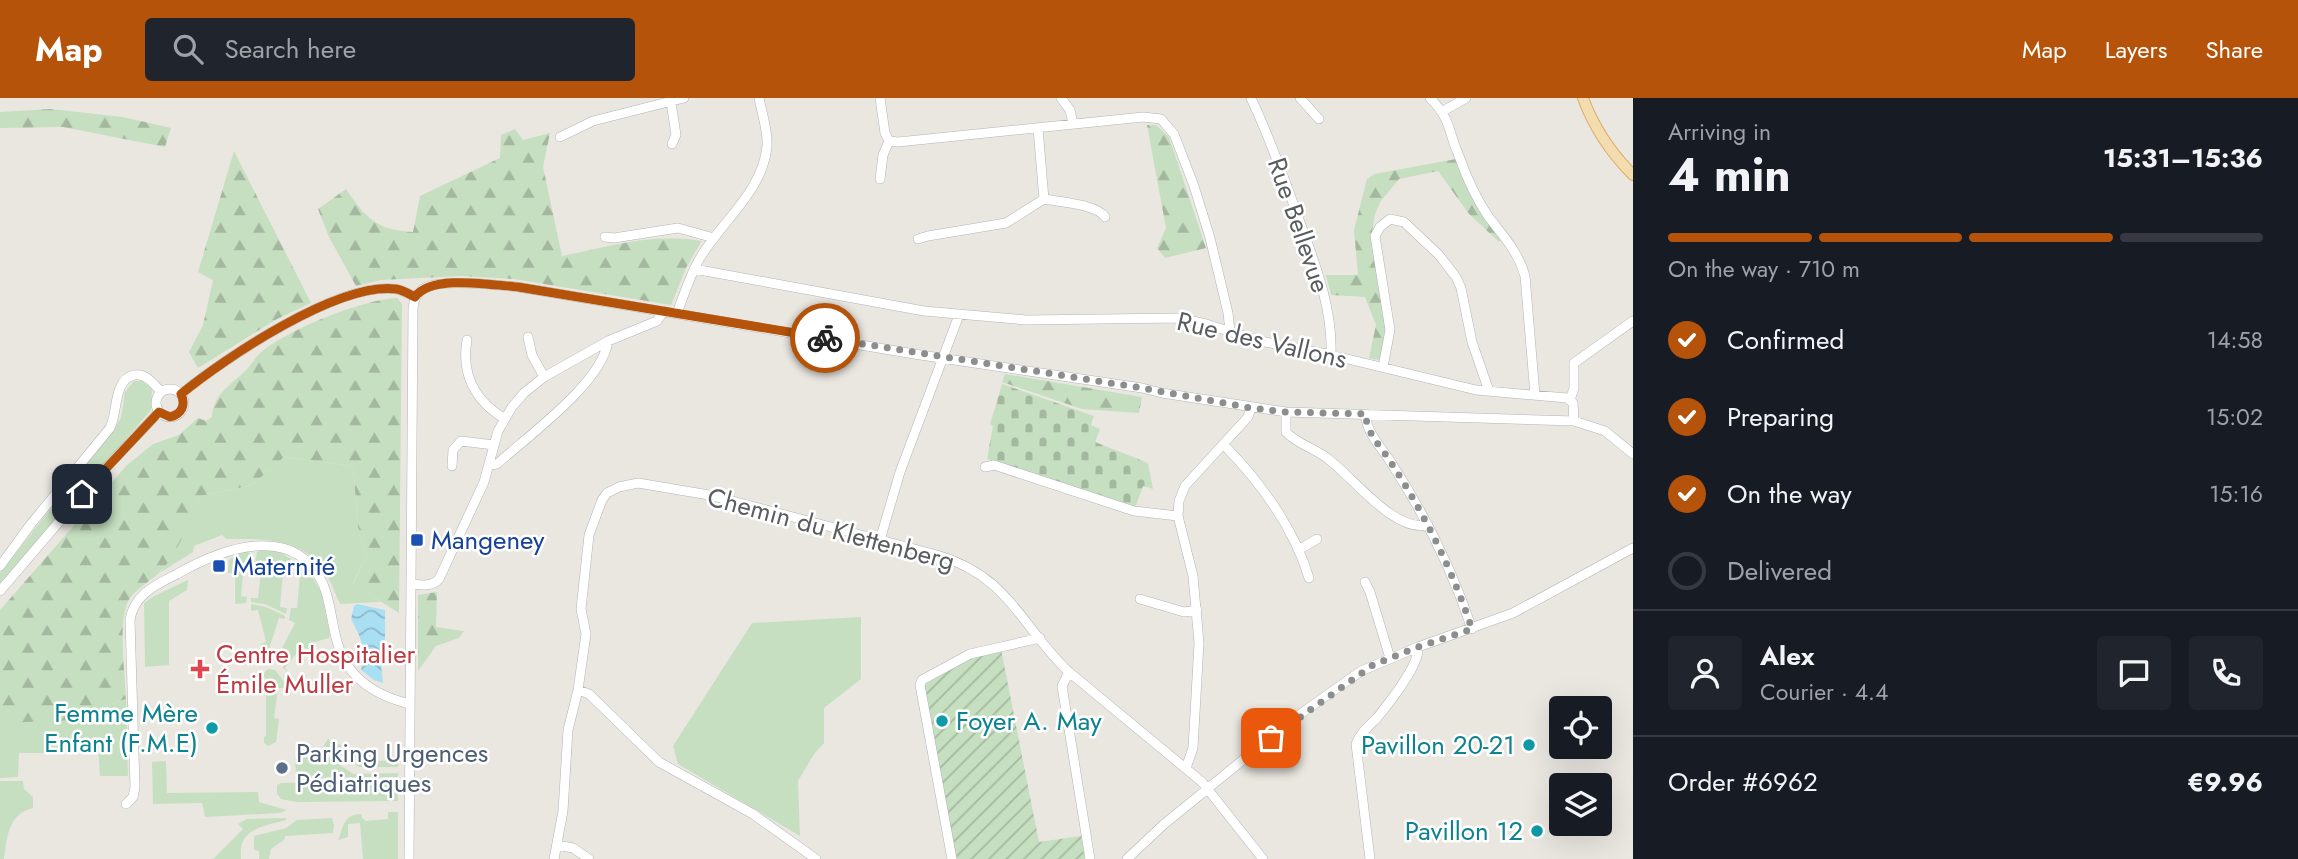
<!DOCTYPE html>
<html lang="en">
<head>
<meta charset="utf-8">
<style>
  body { margin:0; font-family:Jost,sans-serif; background:#20242c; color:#f1f3f6; height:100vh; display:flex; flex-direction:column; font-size:26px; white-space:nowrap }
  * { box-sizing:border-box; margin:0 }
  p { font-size:23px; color:#9ea1a6 }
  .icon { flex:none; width:38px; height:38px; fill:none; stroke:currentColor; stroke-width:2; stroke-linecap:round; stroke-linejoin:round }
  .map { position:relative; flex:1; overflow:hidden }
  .drawer { display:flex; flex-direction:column; background:#171b24; width:665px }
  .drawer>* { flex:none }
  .controls { position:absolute; left:1549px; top:598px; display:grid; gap:14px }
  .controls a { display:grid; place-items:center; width:63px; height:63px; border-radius:7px; background:#171b24; box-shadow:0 7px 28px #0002; font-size:35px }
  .pin { position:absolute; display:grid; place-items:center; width:60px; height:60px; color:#fff; margin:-30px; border-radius:14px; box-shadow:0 4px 10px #0006 }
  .courier { position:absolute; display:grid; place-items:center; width:70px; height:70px; margin:-35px; border:5px solid #b45309; border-radius:50%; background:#fff; color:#222; box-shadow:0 2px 9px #0007 }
  .head em { font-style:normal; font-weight:700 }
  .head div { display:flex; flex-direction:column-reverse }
  .head { display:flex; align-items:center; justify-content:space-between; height:119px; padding:0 35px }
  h1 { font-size:46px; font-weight:700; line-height:52px }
  .bar { display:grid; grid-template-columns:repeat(4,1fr); gap:10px 7px; align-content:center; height:84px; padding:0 35px }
  .bar i { height:9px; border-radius:5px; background:#363941 }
  .bar .active { background:#b45309 }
  .bar p { grid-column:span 4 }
  .line { display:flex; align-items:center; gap:18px; padding:0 35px; border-top:2px solid #363941 }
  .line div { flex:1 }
  .round { display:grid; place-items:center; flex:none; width:74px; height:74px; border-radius:7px; background:#20242c }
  ol { padding:0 35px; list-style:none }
  li { display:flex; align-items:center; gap:21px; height:77px }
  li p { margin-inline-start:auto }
  li .icon { padding:7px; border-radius:50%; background:#b45309; color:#fff; stroke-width:4 }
  li:last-child { color:#9ea1a6 }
  li i { width:38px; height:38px; border:4px solid #363941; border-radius:50% }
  header { display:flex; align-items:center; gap:42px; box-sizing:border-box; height:98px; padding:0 35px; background:#b45309; color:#fff }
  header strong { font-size:33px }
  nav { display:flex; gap:38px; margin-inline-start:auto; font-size:24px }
  .search { width:490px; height:63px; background:#20242c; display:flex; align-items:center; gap:18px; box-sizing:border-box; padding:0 24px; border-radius:7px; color:#9ea1a6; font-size:26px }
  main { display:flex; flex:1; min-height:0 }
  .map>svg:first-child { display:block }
  .green { fill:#c6dfc0 }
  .forest { fill:url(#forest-firs) }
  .cemetery { fill:url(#cemetery-stones) }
  .garden { fill:url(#garden-furrows) }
  .water { fill:url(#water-waves) }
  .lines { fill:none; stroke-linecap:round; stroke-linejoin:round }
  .minor-casing { stroke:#b1b4b7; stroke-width:10 }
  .major-casing { stroke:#dea867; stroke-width:12 }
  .minor { stroke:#fff; stroke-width:9 }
  .major { stroke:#f3dcad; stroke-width:10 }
  .done { stroke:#8c8d8d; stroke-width:7; stroke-dasharray:0 12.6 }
  .route { stroke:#b45309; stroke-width:9 }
  .transit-dot { fill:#1a4fb4; stroke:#fff; stroke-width:2.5 }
  .health-dot { fill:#e0444e; stroke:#fff; stroke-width:2.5 }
  .culture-dot { fill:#0f9aa8; stroke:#fff; stroke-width:2.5 }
  .service-dot { fill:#5c6f8a; stroke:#fff; stroke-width:2.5 }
  .labels { text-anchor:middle; stroke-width:5; stroke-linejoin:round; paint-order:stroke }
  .street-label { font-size:26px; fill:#5a5d60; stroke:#fff }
  .transit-label { font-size:26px; fill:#164399; stroke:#fff; text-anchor:start }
  .health-label { font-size:26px; fill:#be3a42; stroke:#fff; text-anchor:start }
  .culture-label { font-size:26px; fill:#0d838f; stroke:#fff; text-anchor:end }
  .service-label { font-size:26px; fill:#4e5e75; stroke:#fff; text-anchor:start }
</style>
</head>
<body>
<header>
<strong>Map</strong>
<div class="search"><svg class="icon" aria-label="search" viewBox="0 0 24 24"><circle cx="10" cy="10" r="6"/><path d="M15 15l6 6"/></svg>Search here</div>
<nav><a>Map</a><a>Layers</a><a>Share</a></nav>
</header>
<main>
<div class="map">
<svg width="1633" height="761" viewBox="0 0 1633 761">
  <defs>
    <pattern id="forest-firs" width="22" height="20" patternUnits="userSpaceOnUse" patternTransform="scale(1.75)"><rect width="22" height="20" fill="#c6dfc0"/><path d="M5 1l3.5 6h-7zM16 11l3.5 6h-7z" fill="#a4b89f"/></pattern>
    <pattern id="cemetery-stones" width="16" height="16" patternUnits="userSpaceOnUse" patternTransform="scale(1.75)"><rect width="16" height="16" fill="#c6dfc0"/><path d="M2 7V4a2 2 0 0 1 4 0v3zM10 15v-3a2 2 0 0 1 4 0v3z" fill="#a4b89f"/></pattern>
    <pattern id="garden-furrows" width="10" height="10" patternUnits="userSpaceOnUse" patternTransform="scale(1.75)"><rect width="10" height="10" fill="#c6dfc0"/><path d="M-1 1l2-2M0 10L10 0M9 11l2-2" fill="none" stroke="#a4b89f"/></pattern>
    <pattern id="water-waves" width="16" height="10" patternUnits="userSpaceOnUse" patternTransform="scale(1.75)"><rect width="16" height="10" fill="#a9dff3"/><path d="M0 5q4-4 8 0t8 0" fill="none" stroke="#8db8c8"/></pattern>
  </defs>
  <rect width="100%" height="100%" fill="#eae7e1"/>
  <path class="green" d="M134 283H142L152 290 151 312 0 487V475L113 332 121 320 125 294Z
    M284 359 353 368 358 429 367 457 353 485 381 504 340 506C335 496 332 485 326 476 305 439 262 441 226 441L222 437 194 448 193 454 161 474 174 454 201 398 252 387Z
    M261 451 280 454 291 461 290 476 283 475 280 509 287 510 286 516 265 506 251 504V500H258L262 467 255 466 257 454Z
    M246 452 252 457 251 466 244 465 241 498 247 499 246 505 235 506V475H228L229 462Z
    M298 468 307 470 321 494 330 536 329 540 315 544 308 552 302 548 285 570 289 575 283 570V561L279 556 295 525 289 522 291 510H297L300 477 294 476Z
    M188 482 187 492 169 503V567L145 569 144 505 154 498Z
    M251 506 266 509 285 518V521L279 520 269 551 274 555 261 551 260 546 266 544 258 512 251 513Z
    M861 519V581L824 610V645L814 656 798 683 800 738 678 666 673 648 752 525Z
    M268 571 275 572 285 585 284 590H278L274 620 279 621 276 644 268 648 264 645V639L266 638V580L263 579 264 575Z
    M126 601 128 678H100L98 649 48 650 47 655H19L18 679 0 680V625L105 608Z
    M328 641 368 660 380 663 392 662 398 653V669H359L331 649H323Z
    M327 658 353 676 398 675V679L296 680 295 660Z
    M166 663 167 695 258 694 259 704 287 712 280 715 205 719 202 705 153 706 152 664Z
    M0 683H23L24 691 33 699V710C8 716 7 739 4 761H0Z
    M398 683V703L297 704 281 701 277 696V687L281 685Z
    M388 714H398V761H363L360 725 348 726V739L338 742C344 728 343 717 361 716L362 720 366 723 388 721Z
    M286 720V722C273 726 249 729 243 743 240 748 241 756 241 761H213L243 731 238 726 247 721Z
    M332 720 334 727 333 735 285 738 284 742 271 751 269 761H259V753L254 752V738L286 730 297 722Z"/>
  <path class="forest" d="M50 11 123 19 171 30 165 49 63 29 0 30V14Z
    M1147 27H1156L1169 39 1206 150 1165 160 1157 150 1166 130Z
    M515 31 523 42 550 35 543 69 562 158C608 149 654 134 701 143L686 170 671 207 514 181 462 178 381 182 356 188 329 139 318 111 346 91C366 120 376 132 413 134L420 98 500 60 501 37Z
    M234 53 311 205 277 221 198 270 189 254 203 227 213 182 198 174Z
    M1456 61 1504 140 1499 144 1469 116 1438 73 1399 81 1381 103 1375 116 1371 140 1387 236 1379 262 1369 260 1376 227 1365 199 1331 197 1326 177H1358L1354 132 1367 81 1374 76Z
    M397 200 402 206 399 515 353 486 367 457 358 429 353 368 284 359 252 387 201 398C189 422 179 455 160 474 149 485 130 493 126 509 119 532 125 576 126 601L105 608 99 621 0 625V512L126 368 153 346 179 337 198 320 206 323 212 319C213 296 231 287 245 273 251 268 254 261 259 256 286 232 361 202 397 200Z
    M1005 276 1142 299 1139 315 1082 311 1002 284Z
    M437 494 436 529 464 533 459 540 436 548 418 573V497Z"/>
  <path class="cemetery" d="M1002 286 1094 318 1091 327 1100 331 1095 344 1148 365 1153 391 1143 388 1135 410 1066 386 987 361 993 328 990 326Z"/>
  <path class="garden" d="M1001 551 1039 744 1081 738 1085 761H955L923 588 965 562Z"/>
  <path class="water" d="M357 506 385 512V554L381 566 383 585 374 582 361 572C368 553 360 538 351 521L354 508Z"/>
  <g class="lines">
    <defs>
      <path id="minor" d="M880 0 885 35 889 43 898 44 1143 19 1161 21 1174 36 1194 88 1210 140 1228 215 1230 233
        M1061 0 1070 12 1073 26
        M1251 0C1269 38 1283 77 1297 116 1313 161 1333 208 1331 257
        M1300 0 1319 21
        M1430 0C1451 21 1448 33 1459 58 1466 78 1476 100 1488 118 1503 138 1518 153 1525 178L1535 297
        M671 4 676 37 672 46
        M1443 13 1466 0
        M560 39 593 23 684 0
        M880 81 883 57 889 43
        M1044 101C1059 104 1097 106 1105 119
        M605 139 614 140 678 130 714 140
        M918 141 928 138 1006 125 1044 101 1038 31
        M694 171 924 213 1026 222 1179 220 1206 226 1260 243 1331 257 1476 292 1567 300 1573 305 1574 323
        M677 215C684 197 690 177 700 160 722 123 763 93 767 48 768 32 762 16 759 0
        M528 239 532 257 544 279
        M467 242C461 276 475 303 505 321
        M1383 269 1390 232 1375 138 1380 129 1390 121 1404 124 1439 157 1456 179 1461 190 1472 244 1489 293
        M156 305a14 14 0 1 1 28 0a14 14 0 1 1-28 0Z
        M181 296C225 260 338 184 395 191 403 192 409 196 415 199
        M1570 302 1574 290V265L1633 223
        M1286 314V334C1297 346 1314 350 1327 360 1352 378 1394 435 1428 427
        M1366 316C1365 333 1381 349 1390 363 1424 415 1452 471 1472 531
        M1224 347C1261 385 1294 430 1309 480
        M490 367 497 366C528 338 603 284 608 243
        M452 368 453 352 461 343 494 347
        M985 369 994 367 1134 413 1178 418
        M880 442 900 374 959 217
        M1300 451 1317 441
        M0 468 31 426 110 330C118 315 113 282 134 277 146 275 154 286 161 294
        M1365 484 1370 494 1390 560
        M411 486C421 487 432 489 439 481L484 384 498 333 512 309 524 295 544 279 608 243 657 223 664 213
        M0 493 99 377 159 314
        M1140 501 1184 514 1197 512
        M1069 574 1062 588 1090 761
        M578 592 589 596 659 664 753 716 816 761
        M1186 670 1193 650 1199 545 1193 478 1178 418 1179 403 1185 388 1248 319 1251 310
        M126 706 133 699 135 689 130 522C134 496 156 487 177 476 221 451 294 423 323 486 334 512 331 543 348 568 362 589 385 600 410 606
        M557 747 573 750 589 761
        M409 761 413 210C414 202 416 195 423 191 439 180 498 187 518 189L914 256 1142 290 1162 295 1286 314 1574 323 1605 333 1633 356
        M554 761 563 713 568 632 578 592 586 536 581 511 589 437 602 402 607 395 619 389 638 385 709 397 937 457C1011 479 1020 528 1069 574L1202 684 1263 761
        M952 761 920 587 922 582 970 556 1040 540
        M1127 761 1163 727 1292 622 1361 573 1418 549 1513 515 1633 450
        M1370 761 1356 646C1360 635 1369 628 1377 620 1389 605 1420 567 1418 549"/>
      <path id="major" d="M1583 0C1594 30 1610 54 1633 77"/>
    </defs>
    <use href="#minor" class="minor-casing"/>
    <use href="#major" class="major-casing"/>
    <use href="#minor" class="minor"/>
    <use href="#major" class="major"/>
  </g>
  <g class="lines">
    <path class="done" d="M825 240 1142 290 1251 310 1286 314 1366 316C1365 333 1381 349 1390 363 1424 415 1452 471 1472 531L1418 549 1373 567 1271 640"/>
    <path class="route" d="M82 396 159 314 170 319C182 316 186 307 181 296 225 260 338 184 396 191 403 192 409 196 415 199 431 176 492 187 518 189L825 240"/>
  </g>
  <g class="transit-dot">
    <rect x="410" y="435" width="14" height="14" rx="3.5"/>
    <rect x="212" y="461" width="14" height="14" rx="3.5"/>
  </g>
  <path class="health-dot" d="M196.5 560.5h7v7h7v7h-7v7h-7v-7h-7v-7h7z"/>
  <g class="culture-dot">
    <circle cx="942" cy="623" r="7"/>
    <circle cx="212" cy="630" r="7"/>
    <circle cx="1529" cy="647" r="7"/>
    <circle cx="1537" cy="733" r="7"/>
  </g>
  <circle class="service-dot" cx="282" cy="670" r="7"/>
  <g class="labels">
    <g class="street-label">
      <text transform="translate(1299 127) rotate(71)" y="9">Rue Bellevue</text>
      <text transform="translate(1262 242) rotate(13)" y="9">Rue des Vallons</text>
      <text transform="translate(831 431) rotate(15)" y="9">Chemin du Klettenberg</text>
    </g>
    <g class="transit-label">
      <text x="431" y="451">Mangeney</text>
      <text x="233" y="477">Maternité</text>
    </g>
    <g class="health-label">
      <text x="216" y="565">Centre Hospitalier<tspan x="216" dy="30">Émile Muller</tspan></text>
    </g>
    <g class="culture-label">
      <text x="198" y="624">Femme Mère<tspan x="198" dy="30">Enfant (F.M.E)</tspan></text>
      <text x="956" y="632" text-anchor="start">Foyer A. May</text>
      <text x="1515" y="656">Pavillon 20-21</text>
      <text x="1523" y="742">Pavillon 12</text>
    </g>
    <g class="service-label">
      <text x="296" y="664">Parking Urgences<tspan x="296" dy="30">Pédiatriques</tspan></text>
    </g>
  </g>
</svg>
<div class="controls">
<a><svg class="icon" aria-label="locate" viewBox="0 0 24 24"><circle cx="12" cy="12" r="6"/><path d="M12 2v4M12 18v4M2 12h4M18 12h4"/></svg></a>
<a><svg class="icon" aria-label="layers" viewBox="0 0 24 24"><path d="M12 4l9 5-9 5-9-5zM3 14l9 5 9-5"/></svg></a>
</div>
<div class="pin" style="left:1271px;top:640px;background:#ea580c"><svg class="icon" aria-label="bag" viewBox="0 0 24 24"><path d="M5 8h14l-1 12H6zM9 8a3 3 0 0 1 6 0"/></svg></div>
<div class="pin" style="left:82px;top:396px;background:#1f2937"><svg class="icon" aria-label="home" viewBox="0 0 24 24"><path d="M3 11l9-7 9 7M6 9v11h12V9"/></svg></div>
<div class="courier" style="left:825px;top:240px"><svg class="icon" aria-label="bike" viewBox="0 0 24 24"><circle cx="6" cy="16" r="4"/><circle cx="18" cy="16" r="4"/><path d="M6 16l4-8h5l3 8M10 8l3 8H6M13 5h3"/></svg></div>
</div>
<section class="drawer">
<div class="head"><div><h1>4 min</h1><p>Arriving in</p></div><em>15:31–15:36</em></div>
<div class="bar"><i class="active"></i><i class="active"></i><i class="active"></i><i></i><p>On the way · 710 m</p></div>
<ol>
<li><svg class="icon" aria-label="check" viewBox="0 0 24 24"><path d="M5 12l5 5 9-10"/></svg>Confirmed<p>14:58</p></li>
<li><svg class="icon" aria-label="check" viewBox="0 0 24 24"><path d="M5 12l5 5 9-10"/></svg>Preparing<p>15:02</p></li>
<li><svg class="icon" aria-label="check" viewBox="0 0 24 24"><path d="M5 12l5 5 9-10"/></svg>On the way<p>15:16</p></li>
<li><i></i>Delivered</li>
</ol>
<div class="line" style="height:126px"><a class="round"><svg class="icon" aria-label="person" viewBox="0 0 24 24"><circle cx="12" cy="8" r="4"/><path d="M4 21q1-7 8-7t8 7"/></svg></a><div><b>Alex</b><p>Courier · 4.4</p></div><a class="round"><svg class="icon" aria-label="chat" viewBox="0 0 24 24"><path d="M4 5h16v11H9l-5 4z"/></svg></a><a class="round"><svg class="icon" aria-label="phone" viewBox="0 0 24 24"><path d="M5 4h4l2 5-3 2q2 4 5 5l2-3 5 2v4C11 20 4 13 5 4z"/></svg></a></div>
<div class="line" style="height:91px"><div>Order #6962</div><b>€9.96</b></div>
</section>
</main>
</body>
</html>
